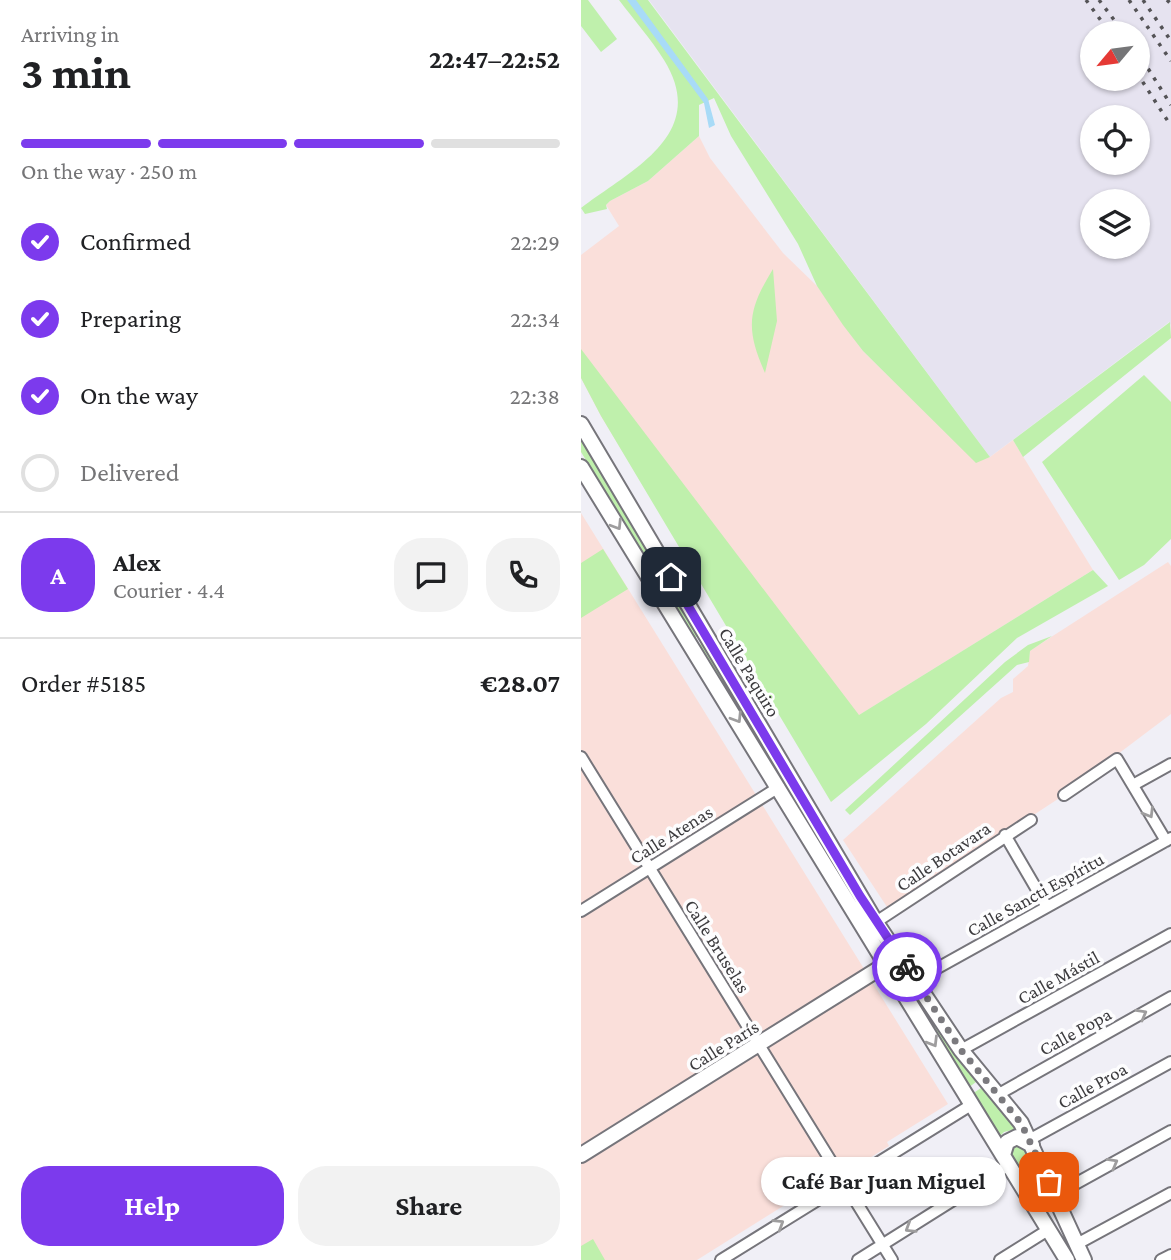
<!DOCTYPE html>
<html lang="en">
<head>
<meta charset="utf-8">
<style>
  body { margin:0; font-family:"Crimson Pro",serif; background:#f2f2f2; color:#202124; height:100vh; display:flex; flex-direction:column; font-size:26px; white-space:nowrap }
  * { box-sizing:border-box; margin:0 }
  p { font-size:23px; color:#757577 }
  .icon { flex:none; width:38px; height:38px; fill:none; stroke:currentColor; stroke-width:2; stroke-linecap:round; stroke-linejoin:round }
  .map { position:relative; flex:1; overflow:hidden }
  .side { display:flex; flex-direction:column; background:#fff; width:581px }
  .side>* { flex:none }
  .needle { width:46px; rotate:241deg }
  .buttons { position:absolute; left:499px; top:21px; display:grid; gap:14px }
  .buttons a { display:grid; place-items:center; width:70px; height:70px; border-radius:50%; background:#fff; box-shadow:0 2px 5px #0004; font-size:35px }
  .pin { position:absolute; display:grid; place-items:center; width:60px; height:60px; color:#fff; margin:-30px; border-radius:14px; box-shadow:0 4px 10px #0006 }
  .courier { position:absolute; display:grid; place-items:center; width:70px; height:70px; margin:-35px; border:5px solid #7c3aed; border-radius:50%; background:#fff; color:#222; box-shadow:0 2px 9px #0007 }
  .bubble { position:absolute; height:49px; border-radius:24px; background:#fff; box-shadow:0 2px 5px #0004; font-size:23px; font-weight:700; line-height:49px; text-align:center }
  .headline em { font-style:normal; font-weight:700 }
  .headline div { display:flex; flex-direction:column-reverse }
  .headline { display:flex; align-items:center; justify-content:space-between; height:119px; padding:0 21px }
  h1 { font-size:46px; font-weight:700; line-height:52px }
  .bar { display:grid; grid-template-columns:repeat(4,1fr); gap:10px 7px; align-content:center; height:84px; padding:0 21px }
  .bar i { height:9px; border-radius:5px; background:#e0e0e0 }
  .bar .current { background:#7c3aed }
  .bar p { grid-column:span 4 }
  .line { display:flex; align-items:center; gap:18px; padding:0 21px; border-top:2px solid #e0e0e0 }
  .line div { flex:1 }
  .round { display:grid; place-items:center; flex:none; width:74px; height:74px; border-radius:28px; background:#f2f2f2 }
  ol { padding:0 21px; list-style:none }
  li { display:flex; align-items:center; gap:21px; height:77px }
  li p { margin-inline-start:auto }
  li .icon { padding:7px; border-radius:50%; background:#7c3aed; color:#fff; stroke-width:4 }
  li:last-child { color:#757577 }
  li i { width:38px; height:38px; border:4px solid #e0e0e0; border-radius:50% }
  .cta { display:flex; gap:14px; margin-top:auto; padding:14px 21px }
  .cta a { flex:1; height:80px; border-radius:28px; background:#7c3aed; color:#fff; font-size:28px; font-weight:700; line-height:80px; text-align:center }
  .cta a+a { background:#f2f2f2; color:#202124 }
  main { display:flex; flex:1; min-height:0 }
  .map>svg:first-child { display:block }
  .built { fill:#e6e3f0; fill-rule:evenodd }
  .industrial { fill:#fadfda }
  .green { fill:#bff0ac }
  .water { fill:#a8dbf7 }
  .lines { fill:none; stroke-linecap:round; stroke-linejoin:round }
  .minor-casing { stroke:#76757b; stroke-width:14 }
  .secondary-casing { stroke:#76757b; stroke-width:18 }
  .minor { stroke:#fff; stroke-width:10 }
  .secondary { stroke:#fff; stroke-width:14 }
  .rail { stroke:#545356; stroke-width:3.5; stroke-dasharray:3.5 7; stroke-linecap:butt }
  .oneway { stroke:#9e9d9e }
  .done { stroke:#7b7a7e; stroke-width:7; stroke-dasharray:0 12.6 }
  .route { stroke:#7c3aed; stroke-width:9 }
  .labels { text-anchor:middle; stroke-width:7; stroke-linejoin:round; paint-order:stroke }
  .street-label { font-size:19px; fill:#3c3b3e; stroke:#fdfdfe }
</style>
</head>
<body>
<main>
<section class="side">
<div class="headline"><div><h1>3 min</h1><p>Arriving in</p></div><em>22:47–22:52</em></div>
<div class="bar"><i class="current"></i><i class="current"></i><i class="current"></i><i></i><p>On the way · 250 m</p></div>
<ol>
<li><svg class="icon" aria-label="check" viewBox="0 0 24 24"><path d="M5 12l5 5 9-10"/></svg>Confirmed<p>22:29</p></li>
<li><svg class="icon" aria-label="check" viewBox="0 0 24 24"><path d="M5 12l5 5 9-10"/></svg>Preparing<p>22:34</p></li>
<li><svg class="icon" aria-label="check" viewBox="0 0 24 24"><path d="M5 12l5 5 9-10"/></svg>On the way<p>22:38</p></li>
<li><i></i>Delivered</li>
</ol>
<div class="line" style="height:126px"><b class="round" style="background:#7c3aed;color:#fff">A</b><div><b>Alex</b><p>Courier · 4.4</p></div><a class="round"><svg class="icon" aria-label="chat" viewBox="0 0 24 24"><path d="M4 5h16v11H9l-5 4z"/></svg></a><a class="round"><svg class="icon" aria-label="phone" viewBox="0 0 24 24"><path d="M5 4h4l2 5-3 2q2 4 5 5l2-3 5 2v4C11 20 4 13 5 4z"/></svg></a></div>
<div class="line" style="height:91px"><div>Order #5185</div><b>€28.07</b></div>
<div class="cta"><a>Help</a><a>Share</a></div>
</section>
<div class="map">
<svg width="590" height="1260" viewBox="0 0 590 1260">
  <rect width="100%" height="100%" fill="#f0eff6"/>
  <path class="built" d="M68 0H590V325L588 322 409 457ZM511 33H556V79H511ZM511 117H556V163H511ZM511 201H556V247H511Z"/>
  <path class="industrial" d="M118 136 129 158 202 253 236 286 282 351 395 462 409 457 432 440 512 570 222 750 20 416 0 378V255L38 226 25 205 29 201 67 181Z
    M0 513 367 1104 306 1142 308 1146 269 1170 239 1183 116 1260H0Z
    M587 562 590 566V714L480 797 308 910 262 840 420 698 432 692V679L447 666 449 651 453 648Z"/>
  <path class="green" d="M0 0H7L36 39 20 52 0 26Z
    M38 0H67L409 457 395 463 282 351 262 325 236 286 217 244 150 136 133 98 118 105V136L67 181 29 201 25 205 26 209 4 214 0 208C50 170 129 134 83 60 70 39 53 20 38 0Z
    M192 269 196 321 184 373C164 328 167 310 192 269Z
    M589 322 590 338 442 457 432 440Z
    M0 349 278 715 512 570 527 586 436 638 345 724 250 802 20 416 0 378Z
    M563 375 590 402V539L563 565 538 580 461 462Z
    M0 437 5 446 120 634 114 638 0 452Z
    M22 549 47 589 0 618V563Z
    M471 636 449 651 448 662 436 665 269 815 264 810 424 662 447 645Z
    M125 642 256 865 253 867 118 645Z
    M325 980 354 1027 395 1082 387 1088Z
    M400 1088 435 1129 423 1132 418 1137 391 1094Z
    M436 1146H443L462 1182 459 1192 450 1191 430 1157V1151Z
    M12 1239 24 1260H0V1246Z"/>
  <path class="water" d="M46 0H55L127 99 134 125 128 128 123 103Z"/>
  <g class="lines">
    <defs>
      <path id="minor" d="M0 757 311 1260
        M552 785 590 764
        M483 795 536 759 585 841
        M424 835 466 907
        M0 911 198 787
        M295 922 450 820
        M335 980 590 838
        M380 1050 590 934
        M416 1095 590 997
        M448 1140 590 1062
        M474 1195 590 1131
        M496 1244 590 1193
        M140 1260 390 1105
        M277 1260 428 1165
        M419 1260 467 1230
        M580 1260 590 1255"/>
      <path id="secondary" d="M0 424 296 924 380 1050 440 1123 503 1260
        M0 467 486 1260
        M0 1155 304 965
        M422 1155 426 1142 436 1137 451 1145"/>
    </defs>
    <use href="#minor" class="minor-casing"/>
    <use href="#secondary" class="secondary-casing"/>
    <use href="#minor" class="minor"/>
    <use href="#secondary" class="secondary"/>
    <path class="rail" d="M505 0 529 33
      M518 0 543 33
      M548 0 590 61
      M562 0 590 41
      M586 0 590 4
      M556 51 590 105
      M556 73 590 126"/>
  </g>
  <defs><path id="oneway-chevron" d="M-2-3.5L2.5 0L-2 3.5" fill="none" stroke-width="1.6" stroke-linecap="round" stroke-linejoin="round" transform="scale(1.75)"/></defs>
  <g class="oneway">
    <use href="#oneway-chevron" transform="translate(36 525) rotate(58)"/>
    <use href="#oneway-chevron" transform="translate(156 718) rotate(58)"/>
    <use href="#oneway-chevron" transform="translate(568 813) rotate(59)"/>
    <use href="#oneway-chevron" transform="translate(561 1014) rotate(-29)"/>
    <use href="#oneway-chevron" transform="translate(352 1042) rotate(59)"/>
    <use href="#oneway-chevron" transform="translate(532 1163) rotate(-29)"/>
    <use href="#oneway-chevron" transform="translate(198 1224) rotate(-32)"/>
    <use href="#oneway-chevron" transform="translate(329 1228) rotate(148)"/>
  </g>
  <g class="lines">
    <path class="done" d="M326 967 380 1050 440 1123 468 1182"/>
    <path class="route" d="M90 577 279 896 326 967"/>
  </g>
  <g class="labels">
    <g class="street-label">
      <text transform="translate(169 672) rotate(59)" y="7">Calle Paquiro</text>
      <text transform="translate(90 834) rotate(-32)" y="7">Calle Atenas</text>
      <text transform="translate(362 856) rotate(-34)" y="7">Calle Botavara</text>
      <text transform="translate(454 894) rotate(-29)" y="7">Calle Sancti Espíritu</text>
      <text transform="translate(137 946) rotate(58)" y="7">Calle Bruselas</text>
      <text transform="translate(477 977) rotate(-29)" y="7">Calle Mástil</text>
      <text transform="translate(494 1031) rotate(-29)" y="7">Calle Popa</text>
      <text transform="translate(142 1045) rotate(-32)" y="7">Calle París</text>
      <text transform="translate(511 1085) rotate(-29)" y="7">Calle Proa</text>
    </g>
  </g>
</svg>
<div class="buttons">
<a><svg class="needle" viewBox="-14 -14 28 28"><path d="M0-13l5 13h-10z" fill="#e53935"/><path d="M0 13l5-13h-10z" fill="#757577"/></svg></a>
<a><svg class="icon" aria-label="locate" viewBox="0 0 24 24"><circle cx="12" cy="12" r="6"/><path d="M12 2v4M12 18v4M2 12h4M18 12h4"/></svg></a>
<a><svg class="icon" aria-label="layers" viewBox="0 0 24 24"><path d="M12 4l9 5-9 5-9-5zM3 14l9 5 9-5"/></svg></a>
</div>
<div class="pin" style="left:468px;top:1182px;background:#ea580c"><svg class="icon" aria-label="bag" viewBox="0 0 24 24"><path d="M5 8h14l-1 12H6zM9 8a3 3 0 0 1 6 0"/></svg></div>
<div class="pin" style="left:90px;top:577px;background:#1f2937"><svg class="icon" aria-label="home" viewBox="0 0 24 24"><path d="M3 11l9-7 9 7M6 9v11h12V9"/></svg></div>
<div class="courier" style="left:326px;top:967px"><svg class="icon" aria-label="bike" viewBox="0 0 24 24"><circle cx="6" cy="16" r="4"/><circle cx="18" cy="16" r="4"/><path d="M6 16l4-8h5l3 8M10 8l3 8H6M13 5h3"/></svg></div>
<div class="bubble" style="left:180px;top:1157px;width:245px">Café Bar Juan Miguel</div>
</div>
</main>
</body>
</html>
